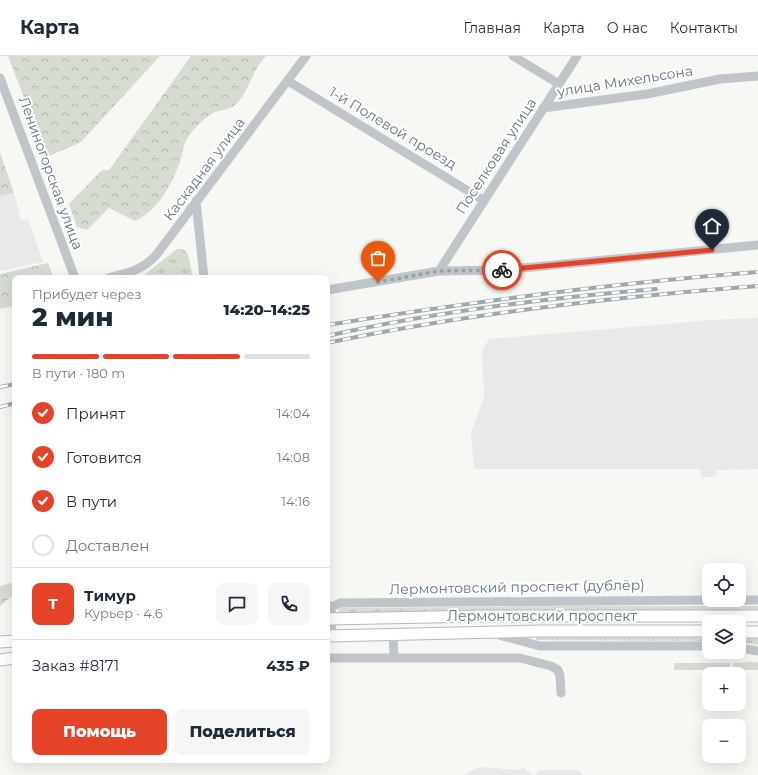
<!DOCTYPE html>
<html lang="ru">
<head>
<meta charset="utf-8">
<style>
  body { margin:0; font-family:Montserrat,sans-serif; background:#f6f6f7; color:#1f2937; height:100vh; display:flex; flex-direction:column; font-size:15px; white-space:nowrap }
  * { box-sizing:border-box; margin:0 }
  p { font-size:13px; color:#747a83 }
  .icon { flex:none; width:22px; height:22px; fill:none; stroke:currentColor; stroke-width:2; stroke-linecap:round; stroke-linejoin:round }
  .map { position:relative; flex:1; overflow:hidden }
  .side { position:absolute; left:12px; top:219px; width:318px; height:488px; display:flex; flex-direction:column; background:#fff; border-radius:8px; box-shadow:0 4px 16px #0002 }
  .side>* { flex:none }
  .tools { position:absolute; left:702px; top:507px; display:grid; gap:8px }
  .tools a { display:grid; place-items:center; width:44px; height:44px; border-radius:8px; background:#fff; box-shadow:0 4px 16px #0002; font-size:20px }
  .pin { position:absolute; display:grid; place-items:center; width:34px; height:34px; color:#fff; margin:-41px -17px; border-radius:50% 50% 50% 0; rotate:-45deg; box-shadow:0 0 4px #0007 }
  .pin .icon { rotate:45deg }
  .courier { position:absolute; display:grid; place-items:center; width:40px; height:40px; margin:-20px; border:3px solid #e54327; border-radius:50%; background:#fff; color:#222; box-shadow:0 1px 5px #0007 }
  .summary em { font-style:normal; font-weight:800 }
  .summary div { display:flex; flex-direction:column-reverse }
  .summary { display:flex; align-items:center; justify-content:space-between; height:68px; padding:0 20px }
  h1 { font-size:26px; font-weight:800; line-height:30px }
  .bar { display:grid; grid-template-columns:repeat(4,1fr); gap:6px 4px; align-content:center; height:48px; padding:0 20px }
  .bar i { height:5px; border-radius:3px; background:#e0e1e3 }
  .bar .selected { background:#e54327 }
  .bar p { grid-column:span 4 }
  .line { display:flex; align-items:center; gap:10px; padding:0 20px; border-top:1px solid #e0e1e3 }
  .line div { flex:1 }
  .round { display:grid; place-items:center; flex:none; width:42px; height:42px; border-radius:8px; background:#f6f6f7 }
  ol { padding:0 20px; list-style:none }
  li { display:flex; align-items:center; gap:12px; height:44px }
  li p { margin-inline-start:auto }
  li .icon { padding:4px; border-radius:50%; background:#e54327; color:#fff; stroke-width:4 }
  li:last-child { color:#747a83 }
  li i { width:22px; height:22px; border:2px solid #e0e1e3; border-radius:50% }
  .primary-button { display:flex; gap:8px; margin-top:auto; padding:8px 20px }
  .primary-button a { flex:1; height:46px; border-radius:8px; background:#e54327; color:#fff; font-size:16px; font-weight:800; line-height:46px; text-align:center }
  .primary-button a+a { background:#f6f6f7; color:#1f2937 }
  header { display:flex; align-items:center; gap:24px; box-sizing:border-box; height:56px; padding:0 20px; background:#fff; border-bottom:1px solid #e0e1e3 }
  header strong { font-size:19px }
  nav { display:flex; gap:22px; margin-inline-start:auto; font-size:14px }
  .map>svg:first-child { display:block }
  .built { fill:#e8e9e8 }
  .grass { fill:url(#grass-tufts) }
  .forest { fill:url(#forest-crowns) }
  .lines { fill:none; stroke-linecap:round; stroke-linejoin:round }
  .major-casing { stroke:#b4b9bd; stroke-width:13 }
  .minor { stroke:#c0c5c9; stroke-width:9 }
  .major { stroke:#fff; stroke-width:11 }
  .rail-casing { stroke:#9fa8ad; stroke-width:4 }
  .rail { stroke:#fff; stroke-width:2.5; stroke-dasharray:8; stroke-linecap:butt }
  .done { stroke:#96a2a9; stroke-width:4; stroke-dasharray:0 7.2 }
  .route { stroke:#e54327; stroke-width:5 }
  .labels { text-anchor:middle; stroke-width:4; stroke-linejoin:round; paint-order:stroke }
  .street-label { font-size:14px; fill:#627580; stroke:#fff }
</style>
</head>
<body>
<header>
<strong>Карта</strong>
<nav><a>Главная</a><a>Карта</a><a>О нас</a><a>Контакты</a></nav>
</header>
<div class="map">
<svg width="758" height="719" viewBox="0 0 758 719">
  <defs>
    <pattern id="grass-tufts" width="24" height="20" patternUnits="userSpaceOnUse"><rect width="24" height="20" fill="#d7dcd3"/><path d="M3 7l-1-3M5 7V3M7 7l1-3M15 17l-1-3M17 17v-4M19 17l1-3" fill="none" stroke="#b2b7b0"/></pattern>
    <pattern id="forest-crowns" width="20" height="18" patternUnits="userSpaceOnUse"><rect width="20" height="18" fill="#d7dcd3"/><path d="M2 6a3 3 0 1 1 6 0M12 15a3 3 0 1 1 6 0" fill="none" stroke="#b2b7b0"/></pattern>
  </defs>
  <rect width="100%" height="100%" fill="#f7f7f4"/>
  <path class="built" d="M14 137 21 164 28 163 43 206 0 215V140Z
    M758 262V413L716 414 715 421H701V413H474L471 377 484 341 482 294 489 283 713 264Z
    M478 711 520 714 523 711 532 719H464Z
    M540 714H578L583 719H535Z"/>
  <path class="grass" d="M177 193H183L188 198 193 222H140Z
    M578 550H758V554H465L341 557 338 555 340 552Z
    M536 581H709V585L536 584Z
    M739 582H758V589L739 586Z
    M758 606V614H733V607Z
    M674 607H730V614H674Z"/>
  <path class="forest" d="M8 0H160L81 86 47 101Z
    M191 0H266C252 14 249 36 235 49 228 55 220 53 213 57 203 63 193 73 187 83 183 90 182 99 180 106 171 129 158 155 135 165L109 152 87 174 77 171 69 148 102 114H109Z
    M0 96 14 137 0 140Z
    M48 207 54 222H15V250L0 253V218Z
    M15 526V538L0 550V530Z"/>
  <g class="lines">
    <defs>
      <path id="major" d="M327 563 484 560H758
        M739 576H758
        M327 580 538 575H709
        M0 586 15 585
        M0 604 15 602"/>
    </defs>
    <use href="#major" class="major-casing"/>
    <path class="minor" d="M513 0 559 28
      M0 22 75 222
      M288 25 483 144
      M543 52 647 38 720 23 758 20
      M196 145 204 222
      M439 215 577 0
      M108 222C128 217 143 214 157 198L306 0
      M327 234 439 215 503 214 758 189
      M739 544H758
      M327 552 341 547 709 544
      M393 578 394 601
      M495 578 540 590H709
      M331 580 332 557
      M739 592 758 595
      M327 602H520L551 610 558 614 560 620 561 637"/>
    <use href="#major" class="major"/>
    <defs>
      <path id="rail" d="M327 269C470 246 614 227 758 216
        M327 280C435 256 546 242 656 233
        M327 287C469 257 614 241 758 230
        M0 331 15 328
        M0 351 15 347"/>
    </defs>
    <use href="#rail" class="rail-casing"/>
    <use href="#rail" class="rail"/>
  </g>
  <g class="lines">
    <path class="done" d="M378 226 439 215 502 214"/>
    <path class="route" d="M502 214 712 194"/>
  </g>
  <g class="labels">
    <g class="street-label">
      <text transform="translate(625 25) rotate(-9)" y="5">улица Михельсона</text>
      <text transform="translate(393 72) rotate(31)" y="5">1-й Полевой проезд</text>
      <text transform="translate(496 100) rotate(-57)" y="5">Поселковая улица</text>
      <text transform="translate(204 113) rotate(-53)" y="5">Каскадная улица</text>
      <text transform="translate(51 117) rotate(70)" y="5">Лениногорская улица</text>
      <text transform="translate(517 531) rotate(-1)" y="5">Лермонтовский проспект (дублёр)</text>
      <text x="542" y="565">Лермонтовский проспект</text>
    </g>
  </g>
</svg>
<div class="tools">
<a><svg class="icon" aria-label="locate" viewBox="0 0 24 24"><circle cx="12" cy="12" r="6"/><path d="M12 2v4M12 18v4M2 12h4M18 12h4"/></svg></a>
<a><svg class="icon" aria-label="layers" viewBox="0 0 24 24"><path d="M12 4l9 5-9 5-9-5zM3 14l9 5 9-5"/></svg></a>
<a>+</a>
<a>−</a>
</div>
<div class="pin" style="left:378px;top:226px;background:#ea580c"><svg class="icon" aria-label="bag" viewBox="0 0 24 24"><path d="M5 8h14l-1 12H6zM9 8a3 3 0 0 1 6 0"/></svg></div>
<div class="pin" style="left:712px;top:194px;background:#1f2937"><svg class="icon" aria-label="home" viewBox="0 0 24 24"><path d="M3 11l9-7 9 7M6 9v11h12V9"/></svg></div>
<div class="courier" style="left:502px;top:214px"><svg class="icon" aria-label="bike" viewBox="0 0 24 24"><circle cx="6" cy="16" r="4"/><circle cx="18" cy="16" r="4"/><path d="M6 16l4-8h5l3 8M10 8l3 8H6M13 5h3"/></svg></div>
<section class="side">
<div class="summary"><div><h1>2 мин</h1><p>Прибудет через</p></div><em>14:20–14:25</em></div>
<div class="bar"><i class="selected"></i><i class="selected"></i><i class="selected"></i><i></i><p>В пути · 180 m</p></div>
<ol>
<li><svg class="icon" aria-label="check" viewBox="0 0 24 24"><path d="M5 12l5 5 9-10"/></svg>Принят<p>14:04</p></li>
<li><svg class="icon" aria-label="check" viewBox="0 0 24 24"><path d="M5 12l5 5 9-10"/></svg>Готовится<p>14:08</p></li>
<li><svg class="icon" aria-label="check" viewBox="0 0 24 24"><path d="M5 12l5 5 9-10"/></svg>В пути<p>14:16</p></li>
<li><i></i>Доставлен</li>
</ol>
<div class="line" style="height:72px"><b class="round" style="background:#e54327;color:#fff">Т</b><div><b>Тимур</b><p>Курьер · 4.6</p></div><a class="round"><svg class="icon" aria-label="chat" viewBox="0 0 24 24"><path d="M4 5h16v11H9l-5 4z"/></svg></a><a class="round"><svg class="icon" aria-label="phone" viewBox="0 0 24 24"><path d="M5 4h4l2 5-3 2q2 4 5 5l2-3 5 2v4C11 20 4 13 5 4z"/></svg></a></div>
<div class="line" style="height:52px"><div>Заказ #8171</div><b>435 ₽</b></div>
<div class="primary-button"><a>Помощь</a><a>Поделиться</a></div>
</section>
</div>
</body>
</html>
